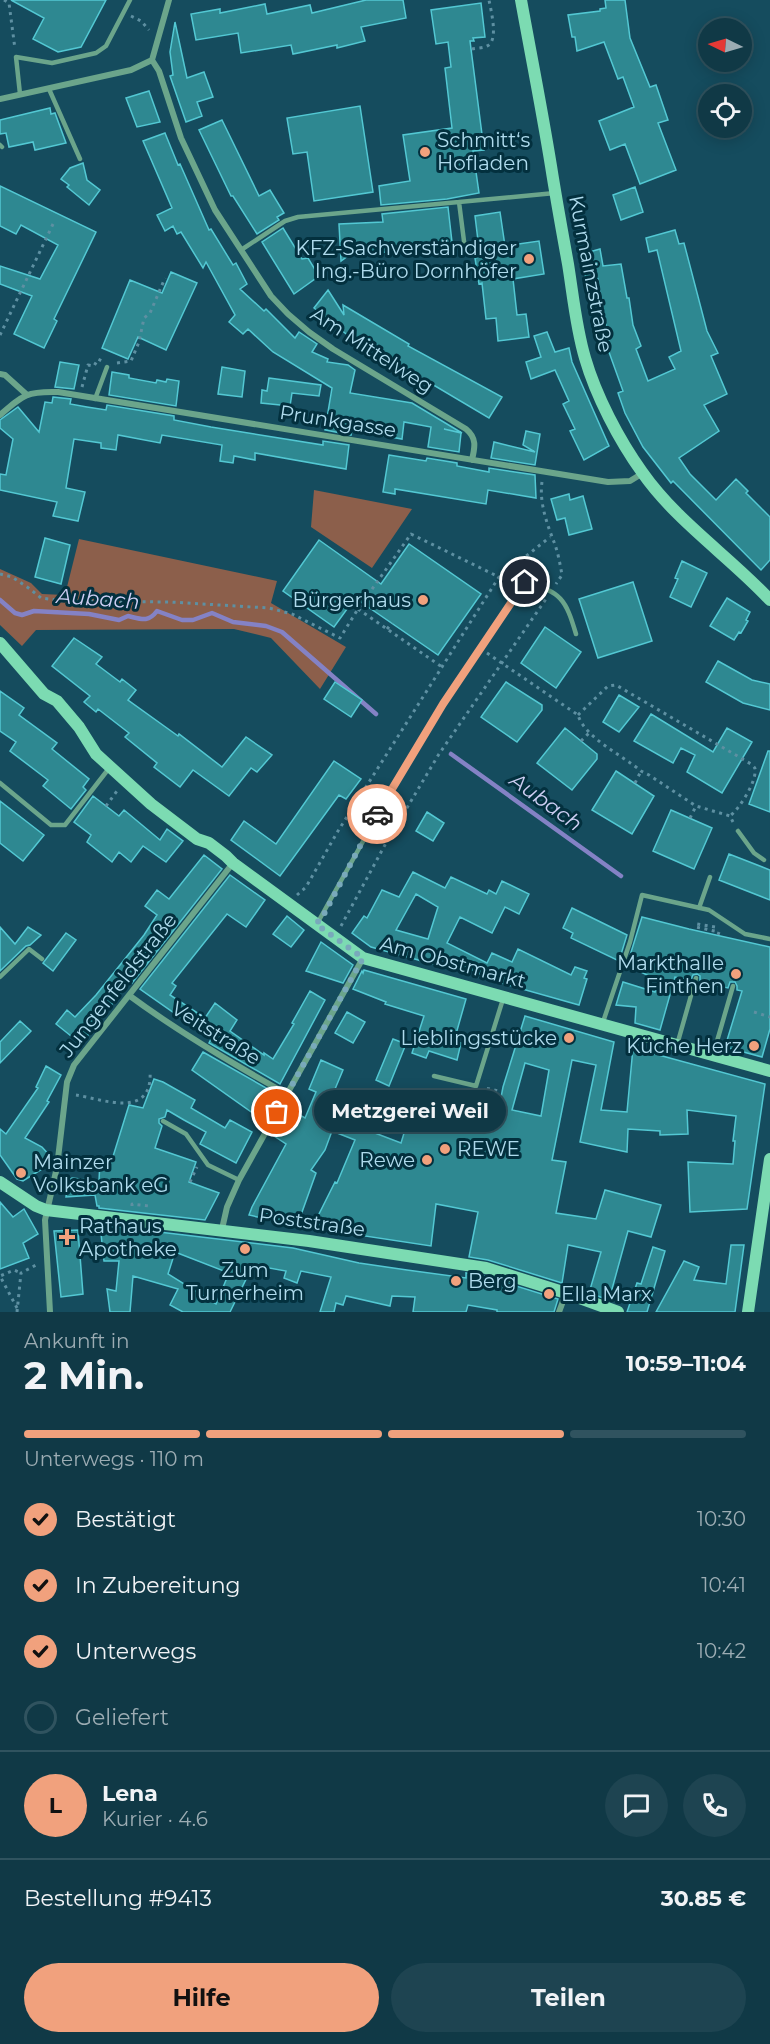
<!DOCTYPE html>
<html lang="de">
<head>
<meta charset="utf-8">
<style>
  body { margin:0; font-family:Montserrat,sans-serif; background:#1e4451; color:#f1f3f6; height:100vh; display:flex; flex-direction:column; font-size:22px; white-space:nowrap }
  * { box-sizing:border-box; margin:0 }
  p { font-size:20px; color:#9cacb3 }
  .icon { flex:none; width:33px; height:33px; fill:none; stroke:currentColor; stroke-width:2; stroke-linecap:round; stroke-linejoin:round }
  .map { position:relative; height:1312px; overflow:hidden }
  .drawer { display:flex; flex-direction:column; background:#103946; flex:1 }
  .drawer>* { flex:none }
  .needle { width:39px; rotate:275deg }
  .buttons { position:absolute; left:698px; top:18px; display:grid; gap:12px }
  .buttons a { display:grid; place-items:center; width:54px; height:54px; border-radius:50%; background:#103946; box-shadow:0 3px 15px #0003,0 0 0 2px #30535f; font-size:30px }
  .pin { position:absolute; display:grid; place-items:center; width:51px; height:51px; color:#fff; margin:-26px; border:3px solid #fff; border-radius:50%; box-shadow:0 2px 6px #0007 }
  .courier { position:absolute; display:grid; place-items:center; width:60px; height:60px; margin:-30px; border:4px solid #f1a17d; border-radius:50%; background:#fff; color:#222; box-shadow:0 2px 8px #0007 }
  .bubble { position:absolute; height:42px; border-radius:21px; background:#103946; box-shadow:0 3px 15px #0003,0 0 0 2px #30535f; font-size:20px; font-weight:700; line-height:42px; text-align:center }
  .headline em { font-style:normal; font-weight:700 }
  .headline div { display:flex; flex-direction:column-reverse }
  .headline { display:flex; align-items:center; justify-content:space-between; height:102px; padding:0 24px }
  h1 { font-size:39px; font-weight:700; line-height:45px }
  .bar { display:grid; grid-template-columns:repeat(4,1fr); gap:9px 6px; align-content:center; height:72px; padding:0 24px }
  .bar i { height:8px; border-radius:4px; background:#30535f }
  .bar .selected { background:#f1a17d }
  .bar p { grid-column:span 4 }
  .line { display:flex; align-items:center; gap:15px; padding:0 24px; border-top:2px solid #30535f }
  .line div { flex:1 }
  .round { display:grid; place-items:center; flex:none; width:63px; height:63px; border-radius:32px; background:#1e4451 }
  ol { padding:0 24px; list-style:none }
  li { display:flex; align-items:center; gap:18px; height:66px }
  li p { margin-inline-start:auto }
  li .icon { padding:6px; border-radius:50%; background:#f1a17d; color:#111; stroke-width:4 }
  li:last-child { color:#9cacb3 }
  li i { width:33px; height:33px; border:3px solid #30535f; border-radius:50% }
  .button { display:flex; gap:12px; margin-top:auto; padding:12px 24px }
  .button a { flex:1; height:69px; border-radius:36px; background:#f1a17d; color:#111; font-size:24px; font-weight:700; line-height:69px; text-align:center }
  .button a+a { background:#1e4451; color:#f1f3f6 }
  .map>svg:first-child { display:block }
  .green { fill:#8c5f4b }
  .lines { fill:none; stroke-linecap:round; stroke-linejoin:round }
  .stream { stroke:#8482c5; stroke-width:4.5 }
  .building { fill:#2e8891; stroke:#53c8d3; stroke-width:1.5; fill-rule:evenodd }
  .path { stroke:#5e90a2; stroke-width:3; stroke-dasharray:3 4.5; stroke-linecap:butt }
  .service { stroke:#6ba58b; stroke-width:4.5 }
  .minor { stroke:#6ba58b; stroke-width:6 }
  .secondary { stroke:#7cdbb2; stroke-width:12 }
  .done { stroke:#79a9bb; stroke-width:6; stroke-dasharray:0 10.8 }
  .route { stroke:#f1a17d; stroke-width:8 }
  .poi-dot { fill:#f1a17d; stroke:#03303e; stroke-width:2 }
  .labels { text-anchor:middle; stroke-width:6; stroke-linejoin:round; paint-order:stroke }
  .poi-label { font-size:20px; fill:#afdbed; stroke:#03303e; text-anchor:start }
  .street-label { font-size:20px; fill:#afdbed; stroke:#03303e }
  .water-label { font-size:21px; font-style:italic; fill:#cdcef3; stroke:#03303e }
</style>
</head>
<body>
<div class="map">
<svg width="770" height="1312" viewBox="0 0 770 1312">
  <rect width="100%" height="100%" fill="#154c5e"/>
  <path class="green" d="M314 490 412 509 372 568 311 527Z
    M79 539 277 581 271 603 346 647 320 689 271 638 234 629 36 630 22 646 0 625V569L31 583 42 594 65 595Z"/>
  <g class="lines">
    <path class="stream" d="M0 600 15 613 22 615 34 611 89 614 119 620 128 616C141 619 148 623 157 611L182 620H193L212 613 233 622 266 626 282 632 376 714
      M451 754 621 876"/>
  </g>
  <path class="building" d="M11 0H106L81 47 58 52 33 39 44 18Z
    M366 0H403L406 18 361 27 365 41 337 48V45L293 54 291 45 241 53 238 33 196 40 191 14 220 9V13L265 4 267 14 310 5 312 13Z
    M605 0H625L630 38 650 87 656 85 668 120 658 123 676 170 640 184 625 144 610 150 599 121 634 107 623 77 618 79 604 42 577 51 575 37H572L568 15 600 11V9L606 8Z
    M481 3 485 37 473 38 474 41H470L484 150 473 151 479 193 447 199 381 205 379 186 410 181 403 135 452 128 445 68 451 67 448 42 436 44 431 10Z
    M175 22 187 78 204 72 213 97 197 102 202 116 186 122 170 76 173 75 170 52Z
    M149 91 160 122 137 127 126 98Z
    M360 106 373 192 314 201 307 152 293 154 287 118Z
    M50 108 51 114 55 113 66 143 35 150 33 142 9 147 6 133 0 134V120Z
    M222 120 259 196 270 190 284 213 277 217 279 220 257 234 233 196H231L199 130Z
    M165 133 178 165 180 164 209 230 211 229 233 265 236 263 247 284 240 289 264 311 266 309 295 338 299 332 317 344 312 352 328 359 327 362 348 365 355 370 350 393 412 403 462 433 444 429 461 433 459 452 428 447 431 427 404 422 402 439 352 430 351 435 325 430 332 388 273 352 248 329 243 334 229 322 235 315 206 262 203 268 181 232 177 234 173 226 165 231 157 215 172 208 143 141Z
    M83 163 87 180 100 190 89 205 67 187 69 185 61 179 70 168Z
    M0 186 96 232 54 319 57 321 44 348 14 334 32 296 0 284V266L40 279 58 245 21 225 16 234 0 226Z
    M635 187 643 212 621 220 613 195Z
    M448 207 452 242 406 247V250L356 255 363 245 341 261 339 224 383 222 382 214Z
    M500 212 505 246 539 241 544 274 513 279 517 315 526 314 529 337 498 341 496 318 486 319 482 283 479 284 475 258 480 257 475 216Z
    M283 228 302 259 308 258 319 276 294 294 262 242Z
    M675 230 679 244 684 243 707 331 718 353 711 356 727 394 704 405 719 431 679 458 690 474 716 500 736 479 748 491 746 493 770 517V560L761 570 673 481 671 483 643 447 625 413 618 393 623 391 605 341 609 340 598 279 586 281 582 254 600 249 603 266 621 264 627 298H629L633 325 641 346 636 349 648 381 675 369 669 357 681 351 657 250 649 252 646 238Z
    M171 272 197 283 166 350 138 337 128 359 102 348 130 280 162 293Z
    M328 290 344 315 343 305 409 344 408 346 502 397 489 418 361 342 363 344 361 346 314 308Z
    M547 332 555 352 569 348 572 362 609 446 584 460 570 431 575 429 563 404 569 401 555 370 531 379 526 362 541 357 534 336Z
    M60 362 79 365 74 389 55 387Z
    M222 367 245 371 242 397 218 394Z
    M112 372 129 375V378L156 383 157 380 166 382 167 379 179 381 176 406 109 395Z
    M269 378 321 385 319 396 292 393 290 406 261 403 262 390 267 391Z
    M53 397 71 399 70 404 87 407 106 410 107 405 174 416V420L211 427 323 445V441L349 445 346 469 255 453V460L234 456 233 463 220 461 222 445 162 435 160 443 118 435 116 450 101 448V443L74 439 66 488 85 492 78 521 53 516 57 502 0 490V474L6 475 13 439 0 428V420L18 407 39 432 45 402 52 403Z
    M526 431 540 434 535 465 491 458 494 442 535 452 523 445Z
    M389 455 426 461 427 458 457 463V466L489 472V468L535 475 536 498 488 490 486 504 395 489V494L383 492Z
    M569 494 570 500 583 496 592 529 569 535 565 518 557 520 551 499Z
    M45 538 70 545 61 584 35 577Z
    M319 540 381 584 409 544 481 594 438 655 355 598 334 627 283 591Z
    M682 561 707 573 691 607 670 597 678 579 675 578Z
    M633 582 652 641 598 658 579 599Z
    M727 598 750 612 746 620 748 621 741 633 739 632 734 640 710 626Z
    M545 627 581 652 556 688 521 663Z
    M74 638 102 657 96 664 120 682 122 679 136 690 128 700 178 736 179 734 222 767 246 737 272 755 257 772 251 768 229 796 193 770 180 787 154 767 157 763 125 737 129 733 98 709 96 712 84 702 90 696 52 666Z
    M718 661 752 680 770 684V710L743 703 706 682Z
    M335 682 362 700 351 717 324 699Z
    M506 682 542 705V710L517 742 481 717Z
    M0 691 24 708 19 715 57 743 52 749 89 779 83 787 86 790 71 809 43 786 48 780 10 751 16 742 0 731Z
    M619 695 639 707 619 732 603 722Z
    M651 714 713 752 727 728 752 742 722 793 687 772 695 755 681 748 673 763 634 741Z
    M565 728 597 754V759L572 790 537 763Z
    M768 751H770V812L749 804Z
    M334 761 361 779 346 799 339 795 280 876 231 840 244 821 276 844Z
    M616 771 654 796 632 834 592 810Z
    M93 796 119 816 124 810 160 840 167 829 183 841 166 862 143 846 131 862 119 852 112 862 87 842 91 835 74 822Z
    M0 801 44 835 23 861 0 843Z
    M671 810 712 828 694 869 653 851Z
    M427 812 444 823 433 841 416 831Z
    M729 854 770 870V900L719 880Z
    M204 855 222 869 132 983 130 981 81 1044 56 1024 67 1010 75 1017 96 995 144 935 157 915 145 906 157 890 169 899Z
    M413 872 445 888 451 877 487 894 489 890 496 894 502 881 529 894 519 914 505 907 492 933 460 917 447 943 487 963 492 953 512 962 518 949 571 975 575 967 587 971 584 978 587 979 579 1005 480 977 482 975 437 952 433 964 371 947 352 933 364 916 367 918 382 890 399 897ZM416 894 438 907 428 939 396 930Z
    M230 875 265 900 246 927 227 914 172 983 176 986 170 995 205 1018 215 1003 237 1020 230 1031 264 1055V1053L273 1059 294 1024 292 1023 310 991 325 1000 280 1084 209 1043 211 1039 140 989Z
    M572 908 627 935 619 961 571 938 573 933 563 928Z
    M287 916 304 930 291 947 273 934Z
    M642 917 689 929 770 947V1029L762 1057 725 1047 742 991 737 990V986L735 982H730L728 988 700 982V976L697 974 693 975 691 980 675 977 660 1030 635 1023 636 1007 616 1005 623 982 655 992 659 981 627 965Z
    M0 927 15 944 28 927 41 935 30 945 26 946 0 971Z
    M66 933 76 940 53 971 43 963Z
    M321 942 353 965 343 983 306 971Z
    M364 970 466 999 454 1041 461 1043 457 1060 429 1051 426 1058 412 1053 424 1016 385 1004 386 1002 353 989 362 971 363 973Z
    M347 1012 365 1022 353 1043 335 1033Z
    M525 1016 614 1042 601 1110 627 1112 633 1048 765 1084 747 1209 690 1212 688 1162 733 1164 735 1141H733L736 1116 687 1110 688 1134 660 1135V1131L628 1129 627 1152 580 1142 596 1065 572 1060 552 1160 566 1162 556 1213 596 1219 605 1190 661 1205 651 1237 628 1231 609 1300 589 1293 601 1252 568 1245 562 1283 488 1260 469 1257 478 1212 436 1204 431 1246 312 1228 335 1182 337 1183 355 1140 332 1131 325 1150 311 1170 316 1173 297 1226 249 1215 252 1207 286 1144 271 1134 283 1113 288 1116 291 1110 305 1118 316 1092 309 1089 321 1060 343 1070 330 1101 359 1112 354 1125 401 1143 417 1091 458 1105V1110L497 1118 503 1087ZM525 1063 549 1070 541 1116 512 1110Z
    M20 1021 31 1031 0 1063V1042Z
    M393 1039 406 1044 389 1086 376 1080Z
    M203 1052 275 1093 268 1105 273 1108 261 1129 257 1126 261 1119 192 1070Z
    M46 1066 61 1075 47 1101 49 1102 25 1138 42 1147 51 1157 47 1166 23 1181 17 1179 0 1155V1129L6 1134 38 1088 36 1087Z
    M154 1079 163 1082 195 1100 191 1108 225 1128 230 1120 252 1132 236 1163 200 1144 206 1132 184 1120 167 1110 165 1117 159 1119V1123L162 1126 155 1148 196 1162 189 1182 219 1193 205 1220 99 1208V1206H97L95 1195 66 1197 68 1181 72 1178 99 1181 100 1161 111 1163 129 1105 143 1108Z
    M0 1202 13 1217 24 1209 38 1234 23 1243 29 1258 0 1269Z
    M100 1225 293 1248 359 1263 407 1270 466 1278V1273L484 1276 558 1299 554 1312H497V1310L468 1305 466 1312H413L415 1297 392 1296 390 1306 346 1296 343 1305 336 1303 334 1312H320L331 1277 301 1271 297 1283 284 1278 286 1271 253 1265 230 1312H183L170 1305 178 1289 133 1276 130 1312H110L107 1289 116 1291 119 1261H104ZM175 1252 229 1273 216 1304 168 1274Z
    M78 1230 83 1294 61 1297 54 1231Z
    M731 1245H744L735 1312H656L684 1261 699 1267 694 1280 726 1284Z
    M653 1247 665 1251 647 1312H627L637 1283 641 1284Z"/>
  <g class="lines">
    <path class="path" d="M4 0 9 3 15 49
      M131 16 141 21 149 30
      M472 49C477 48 483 48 487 46 499 41 491 11 489 0
      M0 335 54 222
      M117 363 131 361 139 342 144 318 150 313 165 278
      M82 387 88 365 94 366 98 359 102 361
      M542 482C539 502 547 524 554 542 558 552 560 564 562 575L556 584
      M0 574 12 577 30 589 41 598 63 601 170 602 269 608 292 614 340 638 358 609 411 534 499 577 515 580
      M358 609 442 667
      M387 629 392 623
      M487 653 578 715C585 738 622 755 641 771L649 775 696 806 730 816 734 824
      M578 715 608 686 616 685 751 764C754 767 756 768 755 772 755 784 739 809 730 816
      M581 741 589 733
      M635 783 641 771
      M106 806 117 791
      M690 818 696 806
      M297 895 306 887 338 831 499 577 511 563 525 557 550 537
      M341 926 386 843 439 754 546 599
      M715 927 697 924 696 927 719 932 718 935
      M704 980 724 984
      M754 1012 770 1017
      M76 1095C105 1100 153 1119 150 1071
      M467 1119 472 1095
      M472 1126V1124L491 1127 499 1091 485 1088
      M190 1182 197 1167
      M132 1206V1204L149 1206V1203
      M17 1308 0 1276 14 1270 21 1273
      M17 1312 21 1273 36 1265"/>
    <path class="service" d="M49 89 80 159
      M20 94 16 57 52 63 96 53 106 46 130 0
      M0 145 2 147
      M459 202 465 249
      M241 250 285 221 298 217 555 193
      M95 399 107 367
      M0 783 51 825H65L110 767
      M738 831 754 853 764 860
      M699 908 710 877
      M318 922 404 768 443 704 525 582C561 591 566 600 576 634
      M0 977 29 949 42 959
      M603 1022 630 942 642 895 709 910 745 934 770 939
      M677 1045 696 978
      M713 1055 733 986
      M434 1076 476 1086 503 999
      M163 1121 186 1134 208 1165 239 1180"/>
    <path class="minor" d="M169 0 152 60 159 71 181 138 215 210 271 296 288 314 309 332 333 349 466 429C477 438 475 447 472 460
      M0 99 131 70 152 60
      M0 374 5 375 26 394
      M0 415C23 395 27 391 58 392L608 482 630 481 643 473
      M130 996C180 1033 233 1064 287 1094
      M222 1229 227 1207 239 1180 363 958
      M50 1312 45 1220 57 1167 67 1082 74 1065 233 863
      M559 1312 566 1293"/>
    <path class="secondary" d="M521 0C531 55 542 110 551 166 556 198 562 231 568 264 573 295 576 328 585 358 596 396 619 440 642 472 677 522 729 556 770 600
      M0 643 44 694 57 701 79 727 96 754 151 804 197 839 209 843 226 856 233 863 363 958 770 1071
      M0 1182 36 1206 46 1210 309 1241 486 1268 566 1293 618 1312
      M748 1312 770 1159"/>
  </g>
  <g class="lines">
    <path class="done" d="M277 1112 363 958 316 924 323 916 377 814"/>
    <path class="route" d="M377 814 443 704 525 582"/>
  </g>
  <g class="poi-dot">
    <circle cx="425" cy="152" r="6"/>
    <circle cx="529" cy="259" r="6"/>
    <circle cx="423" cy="600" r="6"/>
    <circle cx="736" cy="974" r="6"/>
    <circle cx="569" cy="1038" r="6"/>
    <circle cx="754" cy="1046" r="6"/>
    <circle cx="445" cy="1149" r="6"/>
    <circle cx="427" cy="1160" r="6"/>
    <circle cx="21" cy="1173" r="6"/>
    <path d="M64 1228h6v6h6v6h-6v6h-6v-6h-6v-6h6z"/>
    <circle cx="245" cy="1249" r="6"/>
    <circle cx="456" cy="1281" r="6"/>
    <circle cx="549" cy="1294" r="6"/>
  </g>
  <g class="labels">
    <g class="poi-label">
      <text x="437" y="147">Schmitt‘s<tspan x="437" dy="23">Hofladen</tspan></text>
      <text x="517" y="255" text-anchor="end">KFZ-Sachverständiger<tspan x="517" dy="23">Ing.-Büro Dornhöfer</tspan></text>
      <text x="411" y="607" text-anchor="end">Bürgerhaus</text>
      <text x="724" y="970" text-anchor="end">Markthalle<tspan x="724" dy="23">Finthen</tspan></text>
      <text x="557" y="1045" text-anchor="end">Lieblingsstücke</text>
      <text x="742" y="1053" text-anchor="end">Küche Herz</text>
      <text x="457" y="1156">REWE</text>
      <text x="415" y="1167" text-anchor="end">Rewe</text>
      <text x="33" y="1169">Mainzer<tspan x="33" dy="23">Volksbank eG</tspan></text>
      <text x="79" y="1233">Rathaus<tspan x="79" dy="23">Apotheke</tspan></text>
      <text x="245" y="1277" text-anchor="middle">Zum<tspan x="245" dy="23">Turnerheim</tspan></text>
      <text x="468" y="1288">Berg</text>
      <text x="561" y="1301">Ella Marx</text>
    </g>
    <g class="street-label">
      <text transform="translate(591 274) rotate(79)" y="7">Kurmainzstraße</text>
      <text transform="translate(372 350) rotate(33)" y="7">Am Mittelweg</text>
      <text transform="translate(338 421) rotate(9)" y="7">Prunkgasse</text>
      <text transform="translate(453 962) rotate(15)" y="7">Am Obstmarkt</text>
      <text transform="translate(118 985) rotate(-52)" y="7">Jungenfeldstraße</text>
      <text transform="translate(216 1033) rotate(32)" y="7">Veitstraße</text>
      <text transform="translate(312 1222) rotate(8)" y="7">Poststraße</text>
    </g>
    <g class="water-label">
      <text transform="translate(98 599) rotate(4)" y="7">Aubach</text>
      <text transform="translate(546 802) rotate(36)" y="7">Aubach</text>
    </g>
  </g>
</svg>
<div class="buttons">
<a><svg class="needle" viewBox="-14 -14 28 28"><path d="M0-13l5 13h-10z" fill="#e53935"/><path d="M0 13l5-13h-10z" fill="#9cacb3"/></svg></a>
<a><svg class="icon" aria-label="locate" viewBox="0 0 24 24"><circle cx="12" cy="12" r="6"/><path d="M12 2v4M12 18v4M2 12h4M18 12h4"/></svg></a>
</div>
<div class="pin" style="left:277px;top:1112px;background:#ea580c"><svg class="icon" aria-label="bag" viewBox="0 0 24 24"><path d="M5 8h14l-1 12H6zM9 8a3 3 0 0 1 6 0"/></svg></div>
<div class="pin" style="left:525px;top:582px;background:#1f2937"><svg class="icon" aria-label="home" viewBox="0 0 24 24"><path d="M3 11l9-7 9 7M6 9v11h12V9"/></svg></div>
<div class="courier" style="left:377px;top:814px"><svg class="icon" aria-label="car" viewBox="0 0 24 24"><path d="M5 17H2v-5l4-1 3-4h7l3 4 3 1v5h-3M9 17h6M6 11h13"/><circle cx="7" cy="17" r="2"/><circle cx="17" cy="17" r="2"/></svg></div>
<div class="bubble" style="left:314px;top:1090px;width:192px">Metzgerei Weil</div>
</div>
<section class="drawer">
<div class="headline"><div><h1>2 Min.</h1><p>Ankunft in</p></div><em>10:59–11:04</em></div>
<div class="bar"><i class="selected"></i><i class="selected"></i><i class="selected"></i><i></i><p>Unterwegs · 110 m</p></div>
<ol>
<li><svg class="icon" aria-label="check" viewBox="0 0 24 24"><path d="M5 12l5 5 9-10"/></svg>Bestätigt<p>10:30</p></li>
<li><svg class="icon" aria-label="check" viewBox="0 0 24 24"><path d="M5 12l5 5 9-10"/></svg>In Zubereitung<p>10:41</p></li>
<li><svg class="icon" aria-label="check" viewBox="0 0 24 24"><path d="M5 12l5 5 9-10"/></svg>Unterwegs<p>10:42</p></li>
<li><i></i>Geliefert</li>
</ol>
<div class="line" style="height:108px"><b class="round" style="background:#f1a17d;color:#111">L</b><div><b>Lena</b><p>Kurier · 4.6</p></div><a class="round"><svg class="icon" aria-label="chat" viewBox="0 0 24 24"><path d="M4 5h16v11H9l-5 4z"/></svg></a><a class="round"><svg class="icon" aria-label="phone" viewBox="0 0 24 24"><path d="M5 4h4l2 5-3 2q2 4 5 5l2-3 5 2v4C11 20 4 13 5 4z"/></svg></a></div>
<div class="line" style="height:78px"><div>Bestellung #9413</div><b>30.85 €</b></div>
<div class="button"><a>Hilfe</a><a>Teilen</a></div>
</section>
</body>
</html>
